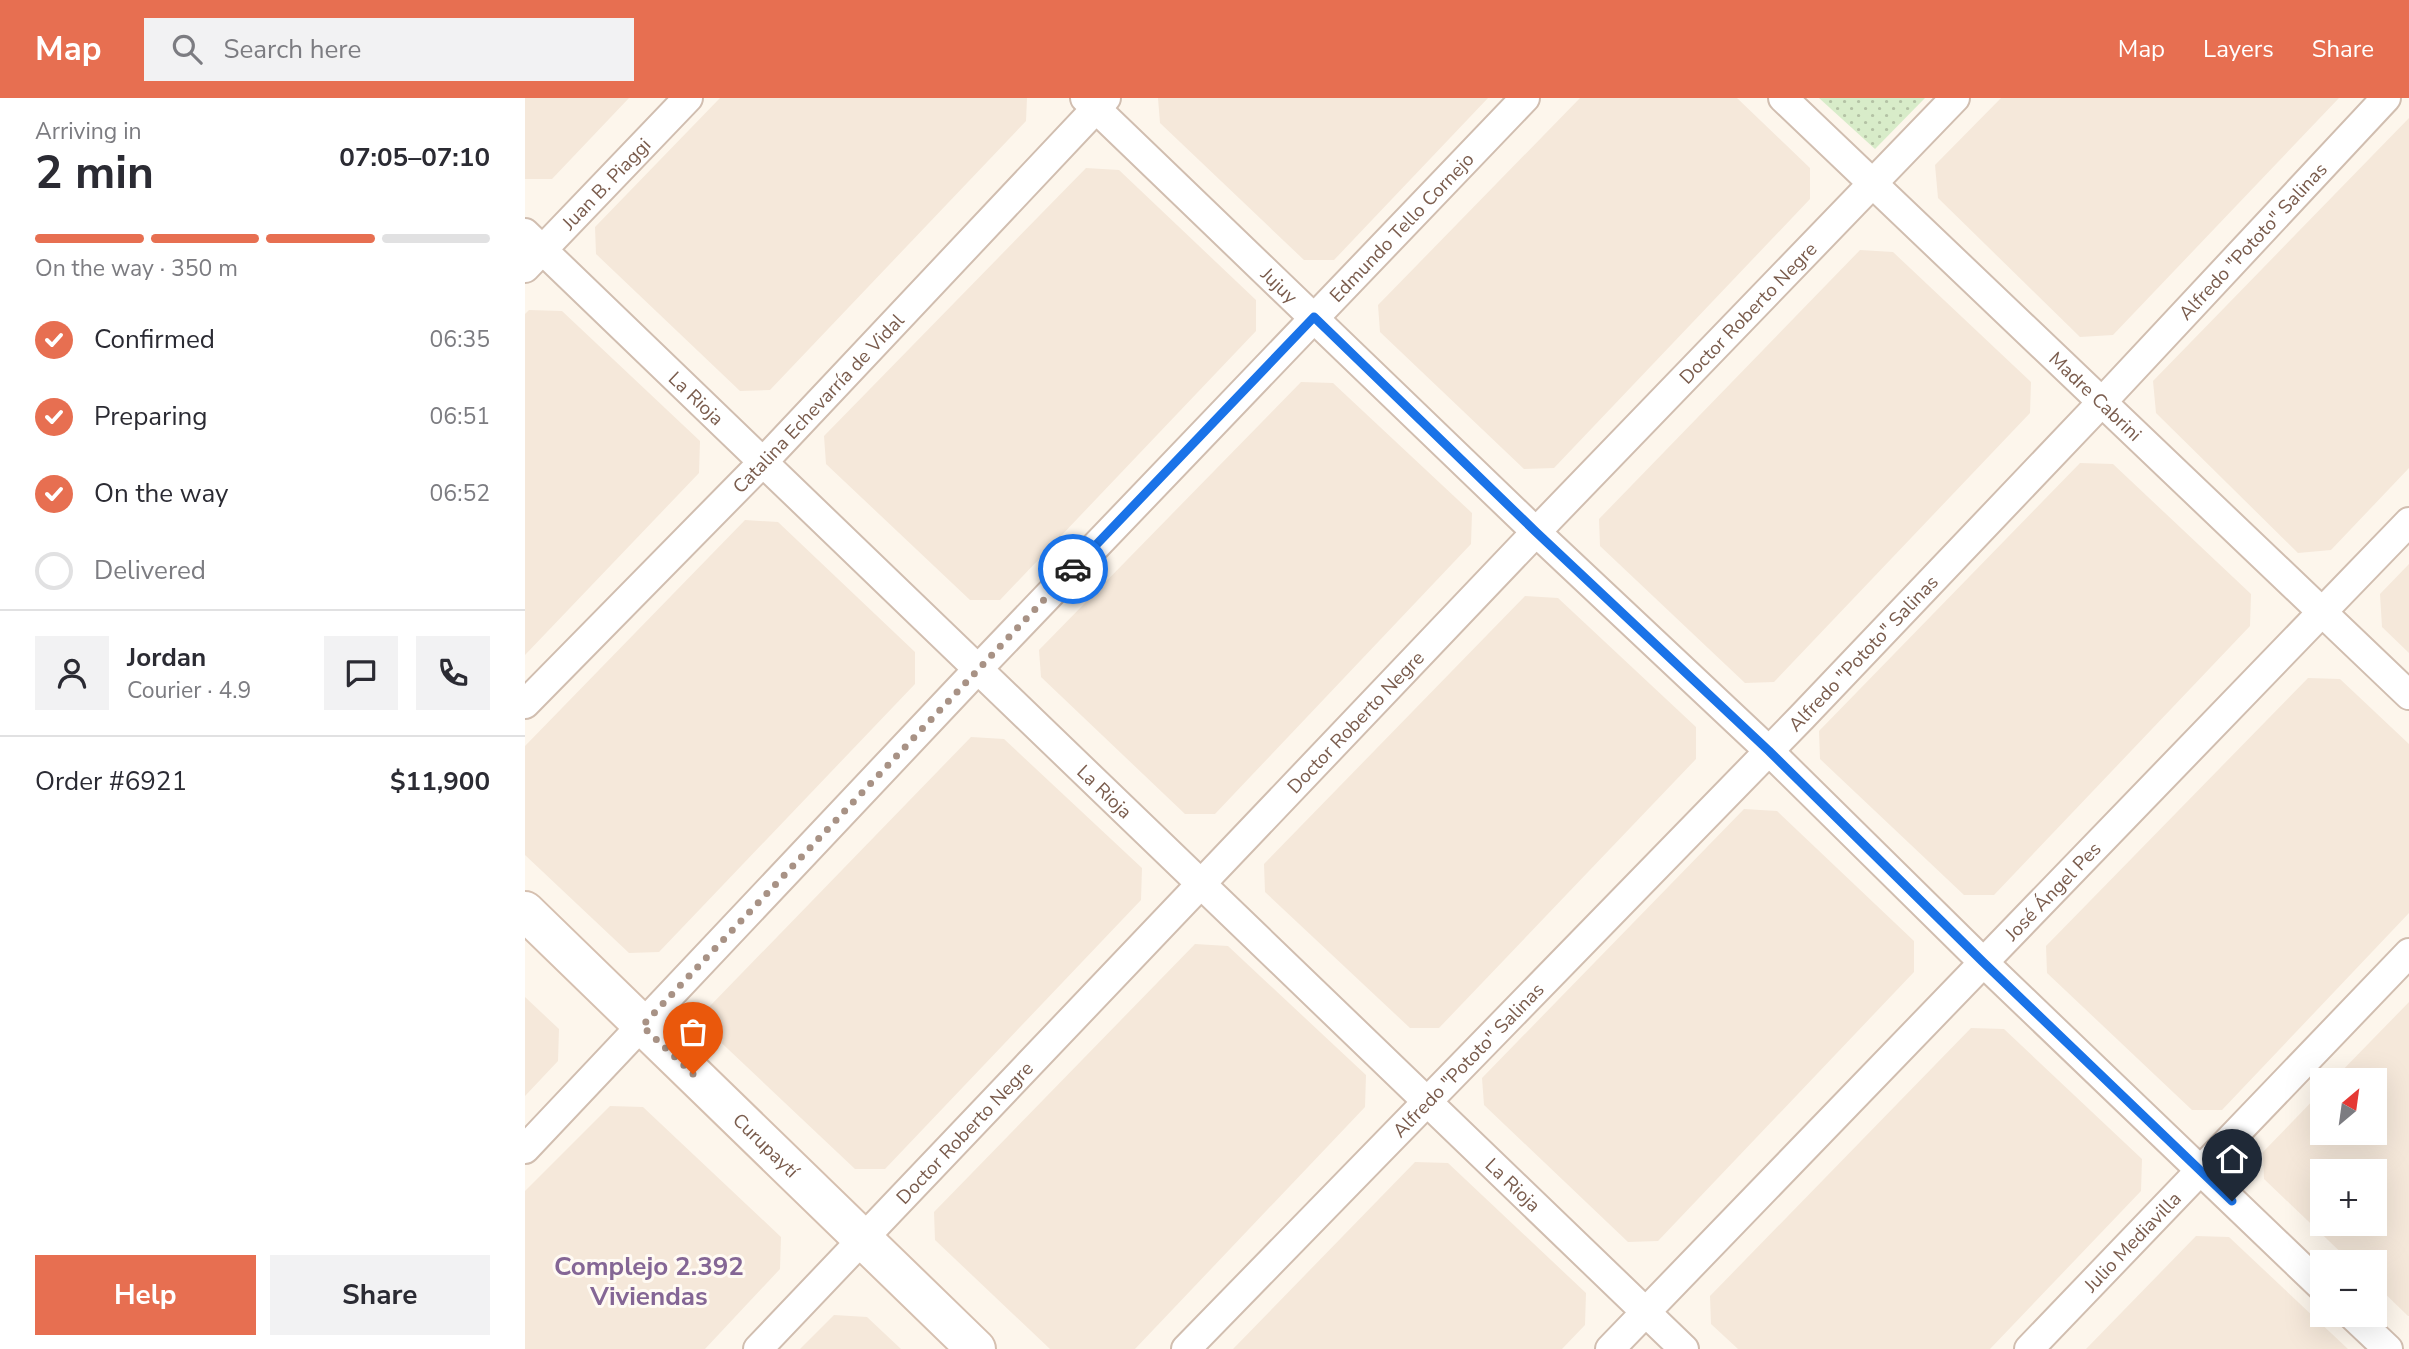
<!DOCTYPE html>
<html lang="en">
<head>
<meta charset="utf-8">
<style>
  body { margin:0; font-family:"Nunito Sans",sans-serif; background:#f2f2f3; color:#2b2b33; height:100vh; display:flex; flex-direction:column; font-size:26px; white-space:nowrap }
  * { box-sizing:border-box; margin:0 }
  p { font-size:23px; color:#7c7c81 }
  .icon { flex:none; width:38px; height:38px; fill:none; stroke:currentColor; stroke-width:2; stroke-linecap:round; stroke-linejoin:round }
  .map { position:relative; flex:1; overflow:hidden }
  .details { display:flex; flex-direction:column; background:#fff; width:525px }
  .details>* { flex:none }
  .needle { width:46px; rotate:29deg }
  .fabs { position:absolute; left:1785px; top:970px; display:grid; gap:14px }
  .fabs a { display:grid; place-items:center; width:77px; height:77px; border-radius:0px; background:#fff; box-shadow:0 7px 28px #0002; font-size:35px }
  .pin { position:absolute; display:grid; place-items:center; width:60px; height:60px; color:#fff; margin:-72px -30px; border-radius:50% 50% 50% 0; rotate:-45deg; box-shadow:0 0 7px #0007 }
  .pin .icon { rotate:45deg }
  .courier { position:absolute; display:grid; place-items:center; width:70px; height:70px; margin:-35px; border:5px solid #1a73e8; border-radius:50%; background:#fff; color:#222; box-shadow:0 2px 9px #0007 }
  .summary em { font-style:normal; font-weight:700 }
  .summary div { display:flex; flex-direction:column-reverse }
  .summary { display:flex; align-items:center; justify-content:space-between; height:119px; padding:0 35px }
  h1 { font-size:46px; font-weight:700; line-height:52px }
  .bar { display:grid; grid-template-columns:repeat(4,1fr); gap:10px 7px; align-content:center; height:84px; padding:0 35px }
  .bar i { height:9px; border-radius:5px; background:#e1e1e2 }
  .bar .selected { background:#e76f51 }
  .bar p { grid-column:span 4 }
  .line { display:flex; align-items:center; gap:18px; padding:0 35px; border-top:2px solid #e1e1e2 }
  .line div { flex:1 }
  .round { display:grid; place-items:center; flex:none; width:74px; height:74px; border-radius:0px; background:#f2f2f3 }
  ol { padding:0 35px; list-style:none }
  li { display:flex; align-items:center; gap:21px; height:77px }
  li p { margin-inline-start:auto }
  li .icon { padding:7px; border-radius:50%; background:#e76f51; color:#fff; stroke-width:4 }
  li:last-child { color:#7c7c81 }
  li i { width:38px; height:38px; border:4px solid #e1e1e2; border-radius:50% }
  .primary-button { display:flex; gap:14px; margin-top:auto; padding:14px 35px }
  .primary-button a { flex:1; height:80px; border-radius:0px; background:#e76f51; color:#fff; font-size:28px; font-weight:700; line-height:80px; text-align:center }
  .primary-button a+a { background:#f2f2f3; color:#2b2b33 }
  header { display:flex; align-items:center; gap:42px; box-sizing:border-box; height:98px; padding:0 35px; background:#e76f51; color:#fff }
  header strong { font-size:33px }
  nav { display:flex; gap:38px; margin-inline-start:auto; font-size:24px }
  .search { width:490px; height:63px; background:#f2f2f3; display:flex; align-items:center; gap:18px; box-sizing:border-box; padding:0 24px; border-radius:0px; color:#7c7c81; font-size:26px }
  main { display:flex; flex:1; min-height:0 }
  .map>svg:first-child { display:block }
  .residential { fill:#f5e8da; fill-rule:evenodd }
  .grass { fill:url(#grass-dots) }
  .lines { fill:none; stroke-linecap:round; stroke-linejoin:round }
  .street-casing { stroke:#d1beb0; stroke-width:32 }
  .secondary-casing { stroke:#d6c0b0; stroke-width:42 }
  .street { stroke:#fff; stroke-width:28 }
  .secondary { stroke:#fff; stroke-width:38 }
  .done { stroke:#a89285; stroke-width:7; stroke-dasharray:0 12.6 }
  .route { stroke:#1a73e8; stroke-width:9 }
  .labels { text-anchor:middle; stroke-width:6; stroke-linejoin:round; paint-order:stroke }
  .street-label { font-size:19px; fill:#7a5c4d; stroke:#fffaf3 }
  .district-label { font-size:26px; font-weight:bold; fill:#846695; stroke:#fffaf3 }
</style>
</head>
<body>
<header>
<strong>Map</strong>
<div class="search"><svg class="icon" aria-label="search" viewBox="0 0 24 24"><circle cx="10" cy="10" r="6"/><path d="M15 15l6 6"/></svg>Search here</div>
<nav><a>Map</a><a>Layers</a><a>Share</a></nav>
</header>
<main>
<section class="details">
<div class="summary"><div><h1>2 min</h1><p>Arriving in</p></div><em>07:05–07:10</em></div>
<div class="bar"><i class="selected"></i><i class="selected"></i><i class="selected"></i><i></i><p>On the way · 350 m</p></div>
<ol>
<li><svg class="icon" aria-label="check" viewBox="0 0 24 24"><path d="M5 12l5 5 9-10"/></svg>Confirmed<p>06:35</p></li>
<li><svg class="icon" aria-label="check" viewBox="0 0 24 24"><path d="M5 12l5 5 9-10"/></svg>Preparing<p>06:51</p></li>
<li><svg class="icon" aria-label="check" viewBox="0 0 24 24"><path d="M5 12l5 5 9-10"/></svg>On the way<p>06:52</p></li>
<li><i></i>Delivered</li>
</ol>
<div class="line" style="height:126px"><a class="round"><svg class="icon" aria-label="person" viewBox="0 0 24 24"><circle cx="12" cy="8" r="4"/><path d="M4 21q1-7 8-7t8 7"/></svg></a><div><b>Jordan</b><p>Courier · 4.9</p></div><a class="round"><svg class="icon" aria-label="chat" viewBox="0 0 24 24"><path d="M4 5h16v11H9l-5 4z"/></svg></a><a class="round"><svg class="icon" aria-label="phone" viewBox="0 0 24 24"><path d="M5 4h4l2 5-3 2q2 4 5 5l2-3 5 2v4C11 20 4 13 5 4z"/></svg></a></div>
<div class="line" style="height:91px"><div>Order #6921</div><b>$11,900</b></div>
<div class="primary-button"><a>Help</a><a>Share</a></div>
</section>
<div class="map">
<svg width="1884" height="1251" viewBox="0 0 1884 1251">
  <defs>
    <pattern id="grass-dots" width="8" height="8" patternUnits="userSpaceOnUse" patternTransform="scale(1.75)"><rect width="8" height="8" fill="#d8ecc9"/><path d="M2 2h.1M6 6h.1" fill="none" stroke="#b4c2a5" stroke-width="1.8" stroke-linecap="round"/></pattern>
  </defs>
  <rect width="100%" height="100%" fill="#fdf6ec"/>
  <path class="residential" d="M0 0H104L27 81H0Z
    M195 0H502L501 23 245 292 215 293 71 156 70 129Z
    M633 0H963L809 162H779L635 25Z
    M1055 0H1212L1285 70V101L1029 370 999 371 855 234 853 207Z
    M1476 0H1814L1588 237 1555 239 1413 100 1410 67Z
    M1884 20V370L1806 452 1773 455 1631 315 1628 283Z
    M561 70 594 72 731 202V233L475 502H445L301 366 299 338Z
    M1335 152 1368 154 1506 284 1505 315 1249 584 1220 585 1075 448 1074 421Z
    M4 212 37 213 175 343 174 375 0 557V216Z
    M776 284 808 285 947 415 946 446 690 716H660L516 579 514 552Z
    M1555 365 1588 366 1726 496 1725 528 1469 797H1439L1295 661 1294 633Z
    M220 422 253 424 390 554V586L134 854 104 855 0 757V648Z
    M1884 466V555L1857 529 1855 496Z
    M1000 498 1033 500 1171 629V661L914 930H885L740 794 739 766Z
    M1783 580 1815 581 1884 646V815L1697 1012H1667L1522 875 1521 848Z
    M446 639 479 641 617 770 616 802 360 1071H330L186 935 185 908Z
    M1219 711 1252 713 1389 843V874L1133 1143 1103 1144 959 1007 957 980Z
    M670 846 703 848 841 977 840 1009 610 1251H525L410 1142 409 1114Z
    M0 899 34 931 33 963 0 998Z
    M1884 904V1218H1883L1850 1186V1164H1826L1739 1081 1738 1054 1797 993V1034H1850V982H1808ZM1797 1073H1850V1125H1797Z
    M1446 930 1479 931 1617 1061 1616 1093 1465 1251H1213L1186 1226 1185 1198Z
    M85 1008 118 1009 256 1139 255 1171 180 1251H0V1093Z
    M890 1064 923 1065 1061 1195 1060 1227 1037 1251H708Z
    M1671 1138 1704 1139 1823 1251H1561Z
    M309 1217 342 1219 376 1251H275Z"/>
  <path class="grass" d="M1294 0H1400L1350 51Z"/>
  <g class="lines">
    <defs>
      <g id="street">
        <path id="s1" d="M560 0 1011 434 1244 653 1458 864 1797 1189"/>
        <path id="s2" d="M1258 0 1884 597"/>
        <path id="s3" d="M0 135 1159 1251"/>
        <path id="s4" d="M0 170 163 0"/>
        <path id="s5" d="M0 606 238 364 581 0"/>
        <path id="s6" d="M0 1051 453 571 1000 0"/>
        <path d="M1826 1216 1863 1251"/>
        <path id="s7" d="M233 1251 1011 434 1430 0"/>
        <path id="s8" d="M661 1251 1277 619 1577 304 1861 0"/>
        <path id="s9" d="M1085 1251 1884 424"/>
        <path id="s10" d="M1504 1251 1884 855"/>
      </g>
      <g id="secondary">
        <path id="s11" d="M0 813 451 1251"/>
      </g>
    </defs>
    <use href="#street" class="street-casing"/>
    <use href="#secondary" class="secondary-casing"/>
    <use href="#street" class="street"/>
    <use href="#secondary" class="secondary"/>
  </g>
  <g class="lines">
    <path class="done" d="M168 976 117 928 548 471"/>
    <path class="route" d="M548 471 789 219 1011 434 1244 653 1458 864 1707 1103"/>
  </g>
  <g class="labels">
    <g class="street-label">
      <text dy="7" stroke="none"><textPath href="#s4" startOffset="117">Juan B. Piaggi</textPath></text>
      <text dy="7" stroke="none"><textPath href="#s6" startOffset="1272">Edmundo Tello Cornejo</textPath></text>
      <text dy="7" stroke="none"><textPath href="#s8" startOffset="1538">Alfredo "Pototo" Salinas</textPath></text>
      <text dy="7" stroke="none"><textPath href="#s1" startOffset="270">Jujuy</textPath></text>
      <text dy="7" stroke="none"><textPath href="#s7" startOffset="1433">Doctor Roberto Negre</textPath></text>
      <text dy="7" stroke="none"><textPath href="#s2" startOffset="432">Madre Cabrini</textPath></text>
      <text dy="7" stroke="none"><textPath href="#s3" startOffset="238">La Rioja</textPath></text>
      <text dy="7" stroke="none"><textPath href="#s5" startOffset="420">Catalina Echevarría de Vidal</textPath></text>
      <text dy="7" stroke="none"><textPath href="#s8" startOffset="971">Alfredo "Pototo" Salinas</textPath></text>
      <text dy="7" stroke="none"><textPath href="#s7" startOffset="866">Doctor Roberto Negre</textPath></text>
      <text dy="7" stroke="none"><textPath href="#s3" startOffset="805">La Rioja</textPath></text>
      <text dy="7" stroke="none"><textPath href="#s9" startOffset="637">José Ángel Pes</textPath></text>
      <text dy="7" stroke="none"><textPath href="#s8" startOffset="404">Alfredo "Pototo" Salinas</textPath></text>
      <text dy="7" stroke="none"><textPath href="#s7" startOffset="299">Doctor Roberto Negre</textPath></text>
      <text dy="7" stroke="none"><textPath href="#s11" startOffset="336">Curupaytí</textPath></text>
      <text dy="7" stroke="none"><textPath href="#s3" startOffset="1372">La Rioja</textPath></text>
      <text dy="7" stroke="none"><textPath href="#s10" startOffset="149">Julio Mediavilla</textPath></text>
    </g>
    <g class="district-label">
      <text x="124" y="1177">Complejo 2.392<tspan x="124" dy="30">Viviendas</tspan></text>
    </g>
  </g>
</svg>
<div class="fabs">
<a><svg class="needle" viewBox="-14 -14 28 28"><path d="M0-13l5 13h-10z" fill="#e53935"/><path d="M0 13l5-13h-10z" fill="#7c7c81"/></svg></a>
<a>+</a>
<a>−</a>
</div>
<div class="pin" style="left:168px;top:976px;background:#ea580c"><svg class="icon" aria-label="bag" viewBox="0 0 24 24"><path d="M5 8h14l-1 12H6zM9 8a3 3 0 0 1 6 0"/></svg></div>
<div class="pin" style="left:1707px;top:1103px;background:#1f2937"><svg class="icon" aria-label="home" viewBox="0 0 24 24"><path d="M3 11l9-7 9 7M6 9v11h12V9"/></svg></div>
<div class="courier" style="left:548px;top:471px"><svg class="icon" aria-label="car" viewBox="0 0 24 24"><path d="M5 17H2v-5l4-1 3-4h7l3 4 3 1v5h-3M9 17h6M6 11h13"/><circle cx="7" cy="17" r="2"/><circle cx="17" cy="17" r="2"/></svg></div>
</div>
</main>
</body>
</html>
